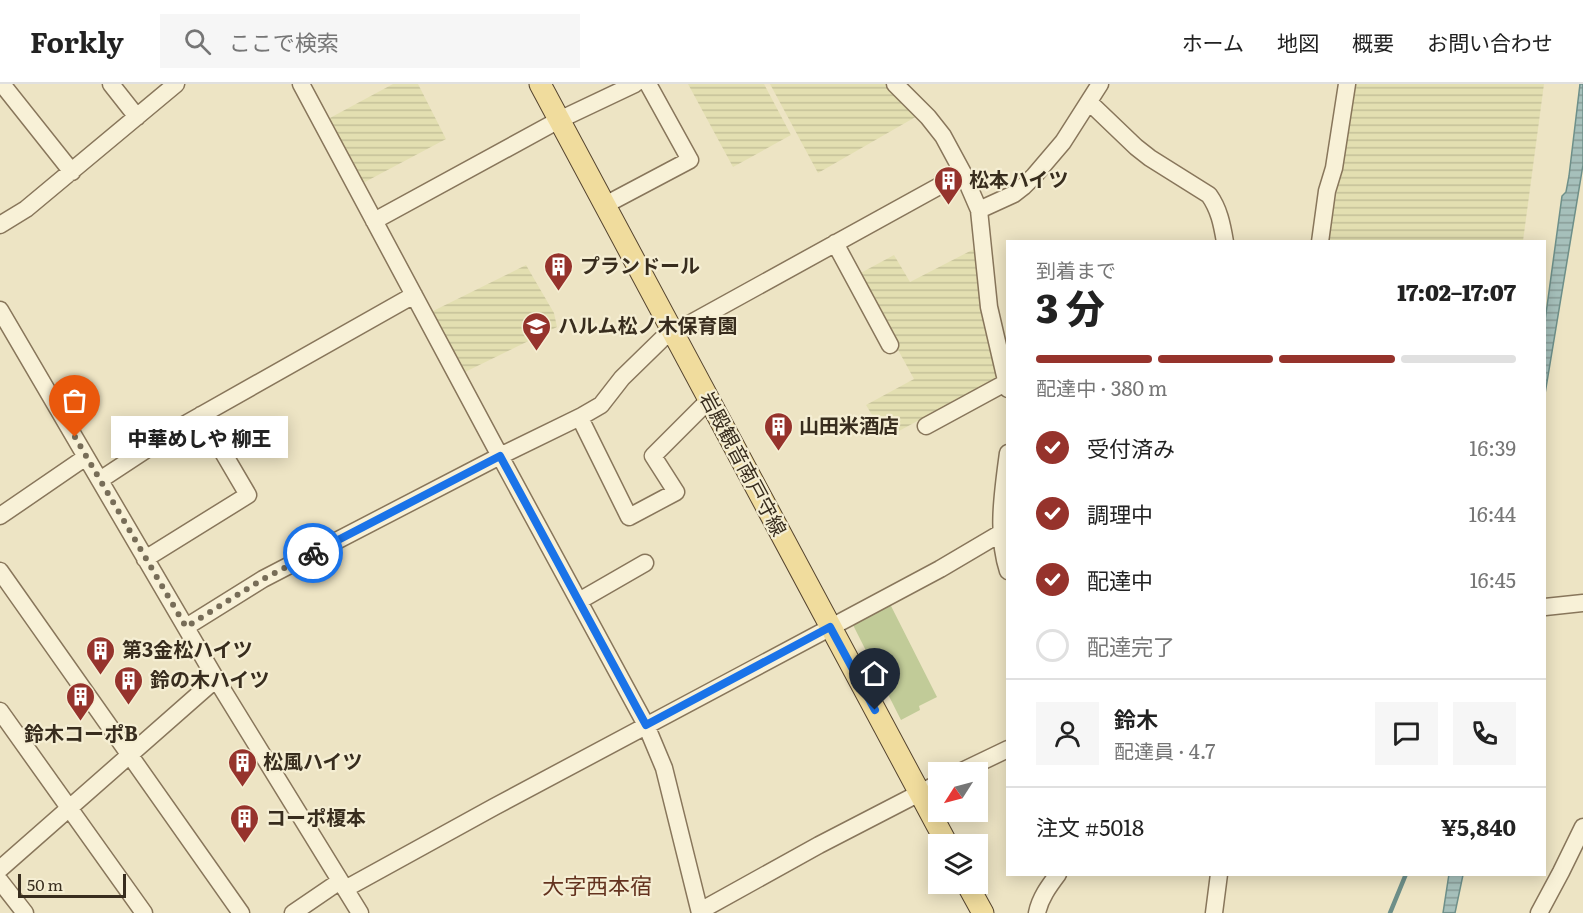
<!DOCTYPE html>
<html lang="ja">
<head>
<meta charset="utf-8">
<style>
  body { margin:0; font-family:Literata,"Noto Sans JP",serif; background:#f6f6f6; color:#222; height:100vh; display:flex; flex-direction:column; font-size:22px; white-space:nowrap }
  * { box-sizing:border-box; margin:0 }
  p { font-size:20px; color:#767676 }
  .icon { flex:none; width:33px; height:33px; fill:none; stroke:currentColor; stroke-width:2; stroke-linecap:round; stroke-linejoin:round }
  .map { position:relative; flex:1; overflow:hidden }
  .panel { position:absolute; left:1006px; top:156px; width:540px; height:636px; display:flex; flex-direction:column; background:#fff; border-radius:0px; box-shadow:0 3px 15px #0003 }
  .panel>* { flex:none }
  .needle { width:39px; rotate:234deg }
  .tools { position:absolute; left:928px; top:678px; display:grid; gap:12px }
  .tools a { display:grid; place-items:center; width:60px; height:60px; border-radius:0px; background:#fff; box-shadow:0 3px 15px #0003; font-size:30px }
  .scale { position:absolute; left:18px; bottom:15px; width:108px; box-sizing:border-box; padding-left:6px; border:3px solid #382d1e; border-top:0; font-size:16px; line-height:21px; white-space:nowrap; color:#382d1e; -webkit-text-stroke:4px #f5eed3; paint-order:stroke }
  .pin { position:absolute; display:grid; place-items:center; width:51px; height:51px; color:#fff; margin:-62px -26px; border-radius:50% 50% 50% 0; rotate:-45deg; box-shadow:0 0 6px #0007 }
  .pin .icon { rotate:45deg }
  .courier { position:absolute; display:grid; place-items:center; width:60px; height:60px; margin:-30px; border:4px solid #1a73e8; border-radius:50%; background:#fff; color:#222; box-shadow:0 2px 8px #0007 }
  .bubble { position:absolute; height:42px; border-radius:0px; background:#fff; box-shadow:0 3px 15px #0003; font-size:20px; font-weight:800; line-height:42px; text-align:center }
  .overview em { font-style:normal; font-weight:800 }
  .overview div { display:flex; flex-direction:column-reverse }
  .overview { display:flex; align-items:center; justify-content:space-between; height:102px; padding:0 30px }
  h1 { font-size:39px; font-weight:800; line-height:45px }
  .bar { display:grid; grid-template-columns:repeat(4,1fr); gap:9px 6px; align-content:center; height:72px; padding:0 30px }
  .bar i { height:8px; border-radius:4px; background:#e0e0e0 }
  .bar .current { background:#96332c }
  .bar p { grid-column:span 4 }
  .line { display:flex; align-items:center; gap:15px; padding:0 30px; border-top:2px solid #e0e0e0 }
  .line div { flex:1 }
  .round { display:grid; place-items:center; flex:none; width:63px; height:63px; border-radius:0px; background:#f6f6f6 }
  ol { padding:0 30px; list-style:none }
  li { display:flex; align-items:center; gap:18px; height:66px }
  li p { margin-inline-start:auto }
  li .icon { padding:6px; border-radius:50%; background:#96332c; color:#fff; stroke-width:4 }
  li:last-child { color:#767676 }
  li i { width:33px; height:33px; border:3px solid #e0e0e0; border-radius:50% }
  header { display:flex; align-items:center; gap:36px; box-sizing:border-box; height:84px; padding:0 30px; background:#fff; border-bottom:2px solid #e0e0e0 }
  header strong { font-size:28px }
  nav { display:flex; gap:33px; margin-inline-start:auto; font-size:21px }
  .search { width:420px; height:54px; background:#f6f6f6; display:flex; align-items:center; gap:15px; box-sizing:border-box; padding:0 21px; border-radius:0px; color:#767676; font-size:22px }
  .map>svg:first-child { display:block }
  .farmland { fill:url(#farmland-rules) }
  .green { fill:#c1cb98 }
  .water { fill:url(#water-rules); stroke:#6d8f89; stroke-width:1.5 }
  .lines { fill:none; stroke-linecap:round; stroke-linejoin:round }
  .stream { stroke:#6d8f89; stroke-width:4.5 }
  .minor-casing { stroke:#88765b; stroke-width:19 }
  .major-casing { stroke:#55442f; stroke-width:23 }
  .minor { stroke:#f8f1d7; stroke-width:16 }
  .major { stroke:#f0dc9d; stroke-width:21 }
  .done { stroke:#776d58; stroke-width:6; stroke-dasharray:0 10.8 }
  .route { stroke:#1a73e8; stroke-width:8 }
  .labels { text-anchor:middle; stroke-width:4.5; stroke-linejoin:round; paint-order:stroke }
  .poi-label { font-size:20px; font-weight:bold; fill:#382d1e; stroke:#f5eed3; text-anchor:start }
  .street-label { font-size:20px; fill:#382d1e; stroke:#f5eed3 }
  .quarter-label { font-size:22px; fill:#64331f; stroke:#f5eed3 }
</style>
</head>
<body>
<header>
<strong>Forkly</strong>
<div class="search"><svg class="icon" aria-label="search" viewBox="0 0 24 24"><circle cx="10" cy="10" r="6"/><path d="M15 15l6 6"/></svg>ここで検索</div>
<nav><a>ホーム</a><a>地図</a><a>概要</a><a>お問い合わせ</a></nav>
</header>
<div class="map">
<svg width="1583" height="829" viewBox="0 0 1583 829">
  <defs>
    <pattern id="farmland-rules" width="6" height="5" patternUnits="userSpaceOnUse" patternTransform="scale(1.5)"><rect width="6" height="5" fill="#e3dfb1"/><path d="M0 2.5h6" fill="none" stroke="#c4c098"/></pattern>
    <pattern id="water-rules" width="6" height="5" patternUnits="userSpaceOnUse" patternTransform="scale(1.5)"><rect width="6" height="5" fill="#a6c0bb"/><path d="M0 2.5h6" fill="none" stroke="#889c97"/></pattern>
  </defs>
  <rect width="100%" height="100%" fill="#ede4c4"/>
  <path class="farmland" d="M393 0H418L446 55 363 99 328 35Z
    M688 0H764L791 51 733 83Z
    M770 0H888L919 31 818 89Z
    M1355 0H1544L1523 157 1328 158Z
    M976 164 997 294 886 354 866 321 914 295 857 191 894 171 910 198Z
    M526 181 554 229 557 243 463 289 431 228Z"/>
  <path class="green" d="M890 520 937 613 919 622 920 626 901 636 852 539Z"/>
  <path class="water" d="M1580 0H1583V81L1545 310V237L1562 112 1566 108 1569 92Z
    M1449 790 1463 791 1455 829H1443Z"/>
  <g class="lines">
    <path class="stream" d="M1390 829 1406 790"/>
    <defs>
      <path id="minor" d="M2 0 72 88
        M111 0 137 33
        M301 0 500 372 646 641 664 684 700 829
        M895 0 928 33 943 52 963 89 979 126 989 223 1008 305
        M1089 18 1136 63 1150 74 1209 111C1219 125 1222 140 1225 158
        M605 121 690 76 648 0
        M979 126 1014 110 1023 103 1034 92 1063 58 1100 0
        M374 137 559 36 635 0
        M0 141 26 125 176 0
        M1320 158 1327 107 1334 84 1347 0
        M835 159 890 261
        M0 226 216 595 360 829
        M580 334 629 433 676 408 653 372 709 316
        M926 342 1007 298
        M1008 369C1003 406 996 451 1008 487
        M100 396 182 342 414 211
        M0 432 86 373
        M145 475 248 411 201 331
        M0 487 241 829
        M579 517 645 479
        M1545 523 1583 519
        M186 543 263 495 500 372 582 332 601 321 622 294 662 255 963 89
        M0 627 144 829
        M960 688 1008 665
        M0 785 216 595
        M0 797 25 829
        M345 805 494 723 940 485 1001 449 1008 447
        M700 827 819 761 939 699
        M293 829 340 797
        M1037 829C1040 814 1049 802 1058 790
        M1214 829 1219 790
        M1539 829 1561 788 1583 743"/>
      <path id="major" d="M540 0 947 760
        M967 800 983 829"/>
    </defs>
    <use href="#minor" class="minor-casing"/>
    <use href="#major" class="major-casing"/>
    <use href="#minor" class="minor"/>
    <use href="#major" class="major"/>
  </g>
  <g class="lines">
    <path class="done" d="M75 353 186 543 263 495 313 469"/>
    <path class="route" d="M313 469 500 372 646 641 830 543 875 626"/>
  </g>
  <defs>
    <symbol id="building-pin" viewBox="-11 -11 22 30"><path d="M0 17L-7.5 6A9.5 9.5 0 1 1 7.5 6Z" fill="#96332c" stroke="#f5eed3"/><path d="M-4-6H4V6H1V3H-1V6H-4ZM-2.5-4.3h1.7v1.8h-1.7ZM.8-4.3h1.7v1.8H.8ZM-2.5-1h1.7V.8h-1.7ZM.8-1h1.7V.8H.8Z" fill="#fff"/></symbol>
    <symbol id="school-pin" viewBox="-11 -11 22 30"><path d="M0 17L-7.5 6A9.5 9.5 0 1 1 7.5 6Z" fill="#96332c" stroke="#f5eed3"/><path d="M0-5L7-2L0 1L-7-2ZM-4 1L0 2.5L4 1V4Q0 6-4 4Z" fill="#fff"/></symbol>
  </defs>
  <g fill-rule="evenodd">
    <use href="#building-pin" x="932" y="80" width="33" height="45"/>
    <use href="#building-pin" x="542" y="166" width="33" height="45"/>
    <use href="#school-pin" x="520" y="226" width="33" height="45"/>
    <use href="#building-pin" x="762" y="326" width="33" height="45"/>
    <use href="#building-pin" x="84" y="550" width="33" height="45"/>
    <use href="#building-pin" x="112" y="580" width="33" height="45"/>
    <use href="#building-pin" x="64" y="596" width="33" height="45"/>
    <use href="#building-pin" x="226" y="662" width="33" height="45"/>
    <use href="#building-pin" x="228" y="718" width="33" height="45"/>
  </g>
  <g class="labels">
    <g class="poi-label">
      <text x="969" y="103">松本ハイツ</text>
      <text x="580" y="189">プランドール</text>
      <text x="558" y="249">ハルム松ノ木保育園</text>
      <text x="799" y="349">山田米酒店</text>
      <text x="122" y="573">第3金松ハイツ</text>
      <text x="150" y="603">鈴の木ハイツ</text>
      <text x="81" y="657" text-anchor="middle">鈴木コーポB</text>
      <text x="263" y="685">松風ハイツ</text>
      <text x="266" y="741">コーポ榎本</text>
    </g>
    <g class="street-label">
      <text transform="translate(743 380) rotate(62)" y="7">岩殿観音南戸守線</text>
    </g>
    <g class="quarter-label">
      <text x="597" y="810">大字西本宿</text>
    </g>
  </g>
</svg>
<div class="tools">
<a><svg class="needle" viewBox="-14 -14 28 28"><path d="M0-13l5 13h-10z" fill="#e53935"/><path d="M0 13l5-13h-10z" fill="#767676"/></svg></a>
<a><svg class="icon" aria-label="layers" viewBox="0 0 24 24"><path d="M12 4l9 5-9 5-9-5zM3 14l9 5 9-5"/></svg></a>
</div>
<div class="scale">50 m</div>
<div class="pin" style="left:75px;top:353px;background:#ea580c"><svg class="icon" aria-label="bag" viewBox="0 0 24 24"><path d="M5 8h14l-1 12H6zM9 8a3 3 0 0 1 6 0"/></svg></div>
<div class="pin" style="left:875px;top:626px;background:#1f2937"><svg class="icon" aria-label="home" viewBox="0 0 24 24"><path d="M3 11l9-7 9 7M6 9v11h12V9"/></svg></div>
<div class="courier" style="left:313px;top:469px"><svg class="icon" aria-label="bike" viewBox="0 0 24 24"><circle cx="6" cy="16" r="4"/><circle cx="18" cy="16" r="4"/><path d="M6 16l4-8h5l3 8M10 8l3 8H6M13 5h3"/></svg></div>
<div class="bubble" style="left:111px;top:332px;width:177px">中華めしや 柳王</div>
<section class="panel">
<div class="overview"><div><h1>3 分</h1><p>到着まで</p></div><em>17:02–17:07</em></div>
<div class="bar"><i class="current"></i><i class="current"></i><i class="current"></i><i></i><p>配達中 · 380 m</p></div>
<ol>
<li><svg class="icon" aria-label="check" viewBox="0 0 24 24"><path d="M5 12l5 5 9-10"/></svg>受付済み<p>16:39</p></li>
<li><svg class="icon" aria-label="check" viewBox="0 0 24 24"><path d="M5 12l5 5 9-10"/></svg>調理中<p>16:44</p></li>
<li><svg class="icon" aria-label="check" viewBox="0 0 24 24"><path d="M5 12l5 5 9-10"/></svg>配達中<p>16:45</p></li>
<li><i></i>配達完了</li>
</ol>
<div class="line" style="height:108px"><a class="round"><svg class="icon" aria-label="person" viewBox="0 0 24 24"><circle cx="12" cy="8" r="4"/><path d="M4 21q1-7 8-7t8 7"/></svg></a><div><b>鈴木</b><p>配達員 · 4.7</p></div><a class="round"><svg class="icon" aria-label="chat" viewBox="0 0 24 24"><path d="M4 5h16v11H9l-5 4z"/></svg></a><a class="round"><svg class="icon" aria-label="phone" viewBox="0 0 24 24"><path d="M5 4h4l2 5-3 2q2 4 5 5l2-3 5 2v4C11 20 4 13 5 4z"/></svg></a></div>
<div class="line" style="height:78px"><div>注文 #5018</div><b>¥5,840</b></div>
</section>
</div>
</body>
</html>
